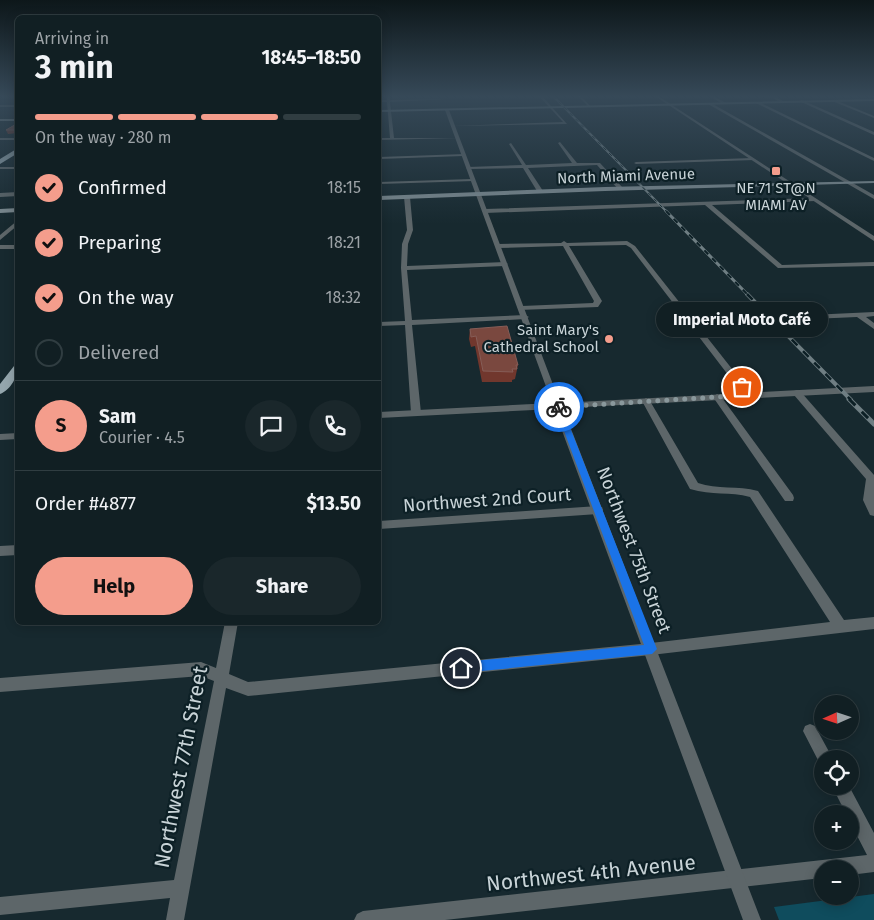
<!DOCTYPE html>
<html lang="en">
<head>
<meta charset="utf-8">
<style>
  body { margin:0; font-family:"Fira Sans",sans-serif; background:#1a272b; color:#f1f3f6; height:100vh; display:flex; flex-direction:column; font-size:19px; white-space:nowrap }
  * { box-sizing:border-box; margin:0 }
  p { font-size:16px; color:#9ca2a6 }
  .icon { flex:none; width:28px; height:28px; fill:none; stroke:currentColor; stroke-width:2; stroke-linecap:round; stroke-linejoin:round }
  .map { position:relative; flex:1; overflow:hidden }
  .drawer { position:absolute; left:15px; top:15px; width:366px; height:610px; display:flex; flex-direction:column; background:#111f23; border-radius:8px; box-shadow:0 2px 12px #0003,0 0 0 1px #303d41 }
  .drawer>* { flex:none }
  .needle { width:32px; rotate:267deg }
  .controls { position:absolute; left:814px; top:695px; display:grid; gap:10px }
  .controls a { display:grid; place-items:center; width:45px; height:45px; border-radius:50%; background:#111f23; box-shadow:0 2px 12px #0003,0 0 0 1px #303d41; font-size:25px }
  .pin { position:absolute; display:grid; place-items:center; width:42px; height:42px; color:#fff; margin:-21px; border:2px solid #fff; border-radius:50%; box-shadow:0 1px 5px #0007 }
  .courier { position:absolute; display:grid; place-items:center; width:50px; height:50px; margin:-25px; border:4px solid #1a73e8; border-radius:50%; background:#fff; color:#222; box-shadow:0 1px 6px #0007 }
  .bubble { position:absolute; height:35px; border-radius:18px; background:#111f23; box-shadow:0 2px 12px #0003,0 0 0 1px #303d41; font-size:16px; font-weight:700; line-height:35px; text-align:center }
  .overview em { font-style:normal; font-weight:700 }
  .overview div { display:flex; flex-direction:column-reverse }
  .overview { display:flex; align-items:center; justify-content:space-between; height:85px; padding:0 20px }
  h1 { font-size:32px; font-weight:700; line-height:38px }
  .bar { display:grid; grid-template-columns:repeat(4,1fr); gap:8px 5px; align-content:center; height:60px; padding:0 20px }
  .bar i { height:6px; border-radius:4px; background:#303d41 }
  .bar .on { background:#f49d8c }
  .bar p { grid-column:span 4 }
  .line { display:flex; align-items:center; gap:12px; padding:0 20px; border-top:1px solid #303d41 }
  .line div { flex:1 }
  .round { display:grid; place-items:center; flex:none; width:52px; height:52px; border-radius:26px; background:#1a272b }
  ol { padding:0 20px; list-style:none }
  li { display:flex; align-items:center; gap:15px; height:55px }
  li p { margin-inline-start:auto }
  li .icon { padding:5px; border-radius:50%; background:#f49d8c; color:#111; stroke-width:4 }
  li:last-child { color:#9ca2a6 }
  li i { width:28px; height:28px; border:2px solid #303d41; border-radius:50% }
  .cta { display:flex; gap:10px; margin-top:auto; padding:10px 20px }
  .cta a { flex:1; height:58px; border-radius:30px; background:#f49d8c; color:#111; font-size:20px; font-weight:700; line-height:58px; text-align:center }
  .cta a+a { background:#1a272b; color:#f1f3f6 }
  .map>svg:first-child { display:block }
  .green { fill:#0f4c5d }
  .lines { fill:none; stroke-linecap:round; stroke-linejoin:round }
  .minor { fill:#5d6669; fill-rule:evenodd }
  .tertiary { fill:#5d6669; fill-rule:evenodd }
  .secondary { fill:#7c8a90; fill-rule:evenodd }
  .primary { fill:#94a6ad; fill-rule:evenodd }
  .rail-far3-casing { stroke:#6f7e83; stroke-width:2 }
  .rail-far2-casing { stroke:#6f7e83; stroke-width:3 }
  .rail-far1-casing { stroke:#6f7e83; stroke-width:4 }
  .rail-casing { stroke:#6f7e83; stroke-width:5 }
  .rail-far3 { stroke:#0d2026; stroke-width:1; stroke-dasharray:4; stroke-linecap:butt }
  .rail-far2 { stroke:#0d2026; stroke-width:2; stroke-dasharray:5.5; stroke-linecap:butt }
  .rail-far1 { stroke:#0d2026; stroke-width:2.5; stroke-dasharray:8; stroke-linecap:butt }
  .rail { stroke:#0d2026; stroke-width:3; stroke-dasharray:9; stroke-linecap:butt }
  .wall { fill:#71372d }
  .building { fill:#7a483f; stroke:#865d57 }
  .route { fill:#1a73e8 }
  .done { stroke:#8a989c; stroke-width:5; stroke-dasharray:0 9 }
  .poi-dot { fill:#f49d8c; stroke:#0d2026; stroke-width:2 }
  .labels { text-anchor:middle; stroke-width:4.5; stroke-linejoin:round; paint-order:stroke }
  .far-street-label { font-size:15px; fill:#c8d3d7; stroke:#0d2026 }
  .far-poi-label { font-size:15px; fill:#c8d3d7; stroke:#0d2026 }
  .street-label { font-size:18px; fill:#c8d3d7; stroke:#0d2026 }
  .near-street-label { font-size:21px; fill:#c8d3d7; stroke:#0d2026 }
</style>
</head>
<body>
<div class="map">
<svg width="874" height="920" viewBox="0 0 874 920">
  <rect width="100%" height="100%" fill="#17292f"/>
  <path class="green" d="M874 894V920H779L774 907Z"/>
  <g class="lines">
    <path class="minor" d="M387 96H389L390 100 448 99 390 102 394 138H459L379 140V138H390L387 102H379V100H387Z
      M539 96H542L567 124 451 126 563 122Z
      M578 96H581L591 107H589Z
      M709 96H713L726 103 723 104Z
      M769 96H773L785 102 782 103Z
      M869 96H874V98Z
      M802 100 874 132V135L799 101Z
      M835 100 874 116V118L832 101Z
      M759 102 874 158V161L756 103Z
      M711 103 874 195V199L708 104Z
      M0 105H18V107H0Z
      M0 138H18V140H0Z
      M560 142 577 163H600L622 187V189H618L597 165 528 168 543 191 540 193 537 191 523 168 468 169 466 168 468 167 522 165 509 144 511 143 526 165 572 163 558 143Z
      M465 154 463 156 379 159V157Z
      M752 158 754 160 636 164 634 163 636 162Z
      M0 167H18V169H0Z
      M472 179 474 181 379 184V182Z
      M18 192V196L0 197V193Z
      M407 195 410 197 413 230 408 244 407 266 505 262 508 264 505 266 407 270 412 320 525 315 529 317 525 319 412 325 421 413 416 416 411 413 405 325 379 326V322L405 321 401 268 402 244 407 230 404 197Z
      M813 198 816 200 815 201 712 205 782 265 874 262V266L778 268 705 205 485 213 482 211 485 209Z
      M18 220V225L0 240V235Z
      M564 241 567 243 627 241 635 246 751 393 752 395 751 397H745L631 248 626 245 569 246 602 301 598 307 519 310V306H522L593 303 594 301 563 246 498 248 495 246 498 244 561 243Z
      M0 245H18V249H0Z
      M874 312V316L866 317 874 323V329L857 317 789 320 785 318 789 316Z
      M797 390 800 391 874 475V516L870 515 863 500 866 479 794 395 793 393 794 391Z
      M717 394 720 395 793 495 794 498 793 501H785L713 397Z
      M646 398 650 401 698 483C717 490 738 485 758 491L844 620 874 617V629L651 655 248 696 226 688 184 920H166L170 898 0 915V897L174 880 214 681 201 676 0 692V678L201 662 216 668 225 622H238L229 674 248 682 651 643 830 622 750 497C730 491 712 496 690 489L642 401Z
      M598 506 602 507 603 510 602 513 598 514 379 529V521Z
      M18 545V555L0 556V546Z
      M810 724 815 726 833 759H822V766L820 764 803 731 805 726Z
      M832 786H849L874 833V872L850 875V869H822V878L445 920H354L357 914 363 911 867 855 850 822V814H846Z"/>
    <path class="tertiary" d="M655 96H658L874 236V241Z
      M447 109 449 110 560 403 874 386V392L563 408 761 920H743L554 409 379 418V412L552 403 445 110Z
      M18 433V439L0 440V434Z"/>
    <path class="secondary" d="M874 99V101L379 112V110Z
      M0 119H18V121H0Z
      M874 181V183L605 191 379 200V196L605 187Z
      M18 208V212L0 213V209Z"/>
    <path class="primary" d="M18 148V153L0 164V159Z
      M18 365C18 376 11 390 0 394V384L14 366Z"/>
    <defs>
      <path id="rail-far3" d="M553 96 667 212"/>
      <path id="rail-far2" d="M666 211 748 295"/>
      <path id="rail-far1" d="M747 294 851 400"/>
      <path id="rail" d="M849 399 874 424"/>
    </defs>
    <use href="#rail-far3" class="rail-far3-casing"/>
    <use href="#rail-far2" class="rail-far2-casing"/>
    <use href="#rail-far1" class="rail-far1-casing"/>
    <use href="#rail" class="rail-casing"/>
    <use href="#rail-far3" class="rail-far3"/>
    <use href="#rail-far2" class="rail-far2"/>
    <use href="#rail-far1" class="rail-far1"/>
    <use href="#rail" class="rail"/>
  </g>
  <path class="wall" d="M18 123V133L8 134 6 130Z
    M470 329 518 365 515 379 512 380V382H482L475 346 471 347 469 339Z"/>
  <path class="building" d="M18 123V130H6Z
    M507 326 518 365H516L517 369H512L513 372 483 371 476 336 471 337 470 329Z"/>
  <linearGradient id="sky" x2="0" y2="1"><stop stop-color="#0d171a"/><stop offset="0.43" stop-color="#364958"/><stop offset="1" stop-color="#364958" stop-opacity="0"/></linearGradient>
  <rect width="874" height="224" fill="url(#sky)"/>
  <path class="route" d="M559 404 562 407 657 649 652 654 461 673 455 668 461 662 644 645 555 407Z"/>
  <g class="lines">
    <path class="done" d="M559 407 748 395 742 387"/>
  </g>
  <g class="poi-dot">
    <rect x="771" y="166" width="10" height="10" rx="2.5"/>
    <circle cx="609" cy="339" r="5"/>
  </g>
  <g class="labels">
    <g class="far-street-label">
      <text transform="translate(626 176) rotate(-2)" y="5">North Miami Avenue</text>
    </g>
    <g class="far-poi-label">
      <text x="776" y="193">NE 71 ST@N<tspan x="776" dy="17">MIAMI AV</tspan></text>
      <text x="599" y="335" text-anchor="end">Saint Mary's<tspan x="599" dy="17">Cathedral School</tspan></text>
    </g>
    <g class="street-label">
      <text transform="translate(487 500) rotate(-4)" y="6">Northwest 2nd Court</text>
      <text transform="translate(634 550) rotate(69)" y="6">Northwest 75th Street</text>
    </g>
    <g class="near-street-label">
      <text transform="translate(181 767) rotate(-79)" y="7">Northwest 77th Street</text>
      <text transform="translate(591 873) rotate(-6)" y="7">Northwest 4th Avenue</text>
    </g>
  </g>
</svg>
<div class="controls">
<a><svg class="needle" viewBox="-14 -14 28 28"><path d="M0-13l5 13h-10z" fill="#e53935"/><path d="M0 13l5-13h-10z" fill="#9ca2a6"/></svg></a>
<a><svg class="icon" aria-label="locate" viewBox="0 0 24 24"><circle cx="12" cy="12" r="6"/><path d="M12 2v4M12 18v4M2 12h4M18 12h4"/></svg></a>
<a>+</a>
<a>−</a>
</div>
<div class="pin" style="left:742px;top:387px;background:#ea580c"><svg class="icon" aria-label="bag" viewBox="0 0 24 24"><path d="M5 8h14l-1 12H6zM9 8a3 3 0 0 1 6 0"/></svg></div>
<div class="pin" style="left:461px;top:668px;background:#1f2937"><svg class="icon" aria-label="home" viewBox="0 0 24 24"><path d="M3 11l9-7 9 7M6 9v11h12V9"/></svg></div>
<div class="courier" style="left:559px;top:407px"><svg class="icon" aria-label="bike" viewBox="0 0 24 24"><circle cx="6" cy="16" r="4"/><circle cx="18" cy="16" r="4"/><path d="M6 16l4-8h5l3 8M10 8l3 8H6M13 5h3"/></svg></div>
<div class="bubble" style="left:656px;top:302px;width:172px">Imperial Moto Café</div>
<section class="drawer">
<div class="overview"><div><h1>3 min</h1><p>Arriving in</p></div><em>18:45–18:50</em></div>
<div class="bar"><i class="on"></i><i class="on"></i><i class="on"></i><i></i><p>On the way · 280 m</p></div>
<ol>
<li><svg class="icon" aria-label="check" viewBox="0 0 24 24"><path d="M5 12l5 5 9-10"/></svg>Confirmed<p>18:15</p></li>
<li><svg class="icon" aria-label="check" viewBox="0 0 24 24"><path d="M5 12l5 5 9-10"/></svg>Preparing<p>18:21</p></li>
<li><svg class="icon" aria-label="check" viewBox="0 0 24 24"><path d="M5 12l5 5 9-10"/></svg>On the way<p>18:32</p></li>
<li><i></i>Delivered</li>
</ol>
<div class="line" style="height:90px"><b class="round" style="background:#f49d8c;color:#111">S</b><div><b>Sam</b><p>Courier · 4.5</p></div><a class="round"><svg class="icon" aria-label="chat" viewBox="0 0 24 24"><path d="M4 5h16v11H9l-5 4z"/></svg></a><a class="round"><svg class="icon" aria-label="phone" viewBox="0 0 24 24"><path d="M5 4h4l2 5-3 2q2 4 5 5l2-3 5 2v4C11 20 4 13 5 4z"/></svg></a></div>
<div class="line" style="height:65px"><div>Order #4877</div><b>$13.50</b></div>
<div class="cta"><a>Help</a><a>Share</a></div>
</section>
</div>
</body>
</html>
